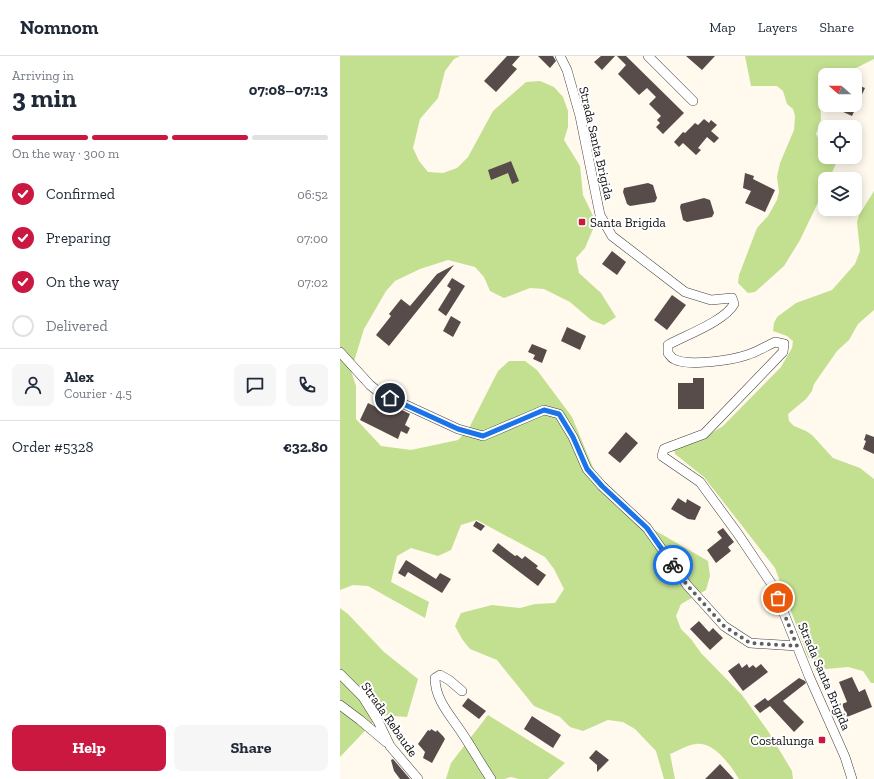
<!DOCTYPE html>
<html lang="en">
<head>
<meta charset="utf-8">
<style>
  body { margin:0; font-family:"Zilla Slab",serif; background:#f6f6f7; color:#1f2937; height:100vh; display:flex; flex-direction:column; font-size:15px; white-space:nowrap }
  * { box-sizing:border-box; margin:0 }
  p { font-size:13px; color:#747a83 }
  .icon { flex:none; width:22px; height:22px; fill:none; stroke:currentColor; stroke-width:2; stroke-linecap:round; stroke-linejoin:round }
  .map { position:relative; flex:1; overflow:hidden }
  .sheet { display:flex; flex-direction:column; background:#fff; width:340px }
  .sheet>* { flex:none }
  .needle { width:26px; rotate:290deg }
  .buttons { position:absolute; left:478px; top:12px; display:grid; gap:8px }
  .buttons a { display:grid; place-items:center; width:44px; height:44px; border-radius:8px; background:#fff; box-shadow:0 2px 10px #0003; font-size:20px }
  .pin { position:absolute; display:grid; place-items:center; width:34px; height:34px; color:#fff; margin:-17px; border:2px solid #fff; border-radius:50%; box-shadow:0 1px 4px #0007 }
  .courier { position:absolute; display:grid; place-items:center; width:40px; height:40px; margin:-20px; border:3px solid #1a73e8; border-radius:50%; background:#fff; color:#222; box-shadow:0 1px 5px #0007 }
  .head em { font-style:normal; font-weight:800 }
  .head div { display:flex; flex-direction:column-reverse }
  .head { display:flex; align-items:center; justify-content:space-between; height:68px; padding:0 12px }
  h1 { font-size:26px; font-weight:800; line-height:30px }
  .bar { display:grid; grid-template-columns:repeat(4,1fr); gap:6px 4px; align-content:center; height:48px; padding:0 12px }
  .bar i { height:5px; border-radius:3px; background:#e0e1e3 }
  .bar .on { background:#cb1841 }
  .bar p { grid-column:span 4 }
  .line { display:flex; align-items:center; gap:10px; padding:0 12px; border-top:1px solid #e0e1e3 }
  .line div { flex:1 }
  .round { display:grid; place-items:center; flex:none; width:42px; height:42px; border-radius:8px; background:#f6f6f7 }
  ol { padding:0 12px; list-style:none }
  li { display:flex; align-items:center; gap:12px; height:44px }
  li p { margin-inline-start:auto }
  li .icon { padding:4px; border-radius:50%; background:#cb1841; color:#fff; stroke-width:4 }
  li:last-child { color:#747a83 }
  li i { width:22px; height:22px; border:2px solid #e0e1e3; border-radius:50% }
  .button { display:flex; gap:8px; margin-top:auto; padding:8px 12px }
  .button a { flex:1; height:46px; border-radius:8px; background:#cb1841; color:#fff; font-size:16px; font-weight:800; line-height:46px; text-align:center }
  .button a+a { background:#f6f6f7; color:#1f2937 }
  header { display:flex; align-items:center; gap:24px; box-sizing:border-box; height:56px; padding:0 20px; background:#fff; border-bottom:1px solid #e0e1e3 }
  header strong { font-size:19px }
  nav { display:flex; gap:22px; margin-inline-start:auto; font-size:14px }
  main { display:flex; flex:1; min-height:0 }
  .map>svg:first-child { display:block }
  .forest { fill:#c3e091 }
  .building { fill:#574c49 }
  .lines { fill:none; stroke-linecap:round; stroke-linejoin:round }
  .street-casing { stroke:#404040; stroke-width:10 }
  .street { stroke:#fff; stroke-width:9 }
  .done { stroke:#62605c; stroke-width:4; stroke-dasharray:0 7.2 }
  .route { stroke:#1a73e8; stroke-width:5 }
  .poi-dot { fill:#cb1841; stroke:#fff; stroke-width:1.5 }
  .labels { text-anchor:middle; stroke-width:4; stroke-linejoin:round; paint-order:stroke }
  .street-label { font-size:13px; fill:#0d0d0d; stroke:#fff }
  .poi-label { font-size:13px; fill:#0d0d0d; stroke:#fff; text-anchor:start }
</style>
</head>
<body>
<header>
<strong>Nomnom</strong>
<nav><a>Map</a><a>Layers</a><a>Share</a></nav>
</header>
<main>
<section class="sheet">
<div class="head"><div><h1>3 min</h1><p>Arriving in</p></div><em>07:08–07:13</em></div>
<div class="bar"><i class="on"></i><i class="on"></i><i class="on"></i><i></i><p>On the way · 300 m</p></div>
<ol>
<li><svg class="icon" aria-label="check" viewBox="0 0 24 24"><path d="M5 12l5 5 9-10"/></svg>Confirmed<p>06:52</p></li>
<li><svg class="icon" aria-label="check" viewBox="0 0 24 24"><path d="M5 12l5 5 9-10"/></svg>Preparing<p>07:00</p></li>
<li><svg class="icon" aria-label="check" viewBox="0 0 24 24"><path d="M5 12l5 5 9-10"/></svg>On the way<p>07:02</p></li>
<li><i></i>Delivered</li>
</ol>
<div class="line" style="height:72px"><a class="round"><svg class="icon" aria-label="person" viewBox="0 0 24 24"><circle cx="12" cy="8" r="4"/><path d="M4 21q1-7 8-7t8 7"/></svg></a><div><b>Alex</b><p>Courier · 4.5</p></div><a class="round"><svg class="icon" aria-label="chat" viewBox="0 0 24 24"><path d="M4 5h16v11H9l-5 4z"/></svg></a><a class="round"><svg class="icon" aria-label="phone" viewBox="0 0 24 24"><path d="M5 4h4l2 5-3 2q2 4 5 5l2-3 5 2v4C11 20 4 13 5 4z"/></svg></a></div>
<div class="line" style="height:52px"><div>Order #5328</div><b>€32.80</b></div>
<div class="button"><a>Help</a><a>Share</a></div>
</section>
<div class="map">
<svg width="534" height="723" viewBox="0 0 534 723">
  <rect width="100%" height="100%" fill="#fff9ee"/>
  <path class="forest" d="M0 0H120L114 3 105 15 98 42 80 63 73 92 79 105 88 116 103 117 117 112 128 101 153 55 186 26 200 25 214 31 223 41 228 55V71L224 84 240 110 243 139 256 166 245 192 236 202 239 217 261 237 276 261 264 269 251 264 230 246 204 233 190 232 164 242 150 235 144 221 135 211 108 204 80 213 55 225 46 235 24 273 11 315 16 330V363L41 390 71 394 118 384 129 372 158 315 169 305H185L197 314 232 361 254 414 304 468 368 505 370 520 366 534 341 548 336 560 341 573 351 583 361 597 402 639 428 675 452 715 453 723H399C391 710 374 685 356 688 347 689 338 695 330 698L335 723H324L316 695 295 673 283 666 268 664 243 675 230 671 220 661 194 650 157 604 130 593 122 583 115 570 121 557 152 549 180 552 195 548 215 547 224 533 214 513 205 501 137 464 121 469 111 494 98 500 71 492 57 500 51 526 89 546 85 562 28 530 13 529 0 534Z
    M405 0H534V3L514 13 498 15 493 19H485V32L480 41 481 64 476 78 479 84 485 86V101H499L489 123H485V132L460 184 444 210 415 236 408 237 398 227 399 219 417 172 428 160 437 144 439 136 437 121 440 107 454 74 455 60 453 53 447 48 443 35 437 30H411Z
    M534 135V254L518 268 509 284 497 295 474 328 472 335 466 343 448 358 449 365 454 370 466 375 472 379 493 402 520 412 534 423V627H531L523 615 508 611 486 613 478 611 468 601 435 512 364 421 335 398 334 393 353 385 360 384 383 370 441 311 452 292 453 285 447 280 433 275 434 267 437 261 456 247 492 234 515 208 520 195 517 166 519 159Z
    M0 552 8 558 44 596 78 623 67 661 40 659 0 701Z
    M148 659 225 707 208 723H179L171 721 164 723H106L111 707Z"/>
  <path class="building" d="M167 0H180L172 9 177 13 156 36 144 25Z
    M198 0H213L216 5 210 12Z
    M261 0H275L262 14 254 6Z
    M277 0H286L344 57 323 78 316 71 320 67 317 64 321 60 309 48 316 41 307 32 299 39 278 18 286 9Z
    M346 0H375L362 14Z
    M515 28 525 32 512 60 488 49H515Z
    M364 63 369 67 371 64 377 69 371 75 379 82 374 87 367 81 358 92 361 94 356 99 343 87 339 91 334 86 343 76 345 77 355 67 358 69Z
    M171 105 179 125 172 128 168 117 151 124 148 114Z
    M405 117 414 120 413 123 435 134 425 156 405 147 411 135 403 132Z
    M308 127 313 129 317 142 315 146 290 150 287 148 283 136 284 132Z
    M364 142 370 144 374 157 372 161 347 166 343 164 340 151 341 148Z
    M272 195 286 206 277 219 262 208Z
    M114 209 49 290 36 279 51 260 49 258 61 243 70 250 97 218Z
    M112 222 125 230 106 260 98 254 111 233 107 230Z
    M332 239 346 249 327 274 314 264Z
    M111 260 121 266 113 281 103 275Z
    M227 271 246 280 240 294 221 285Z
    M192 288 207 294 202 307 193 303 195 299 188 296Z
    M353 322H364V353H338V327H353Z
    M28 347 44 355 48 347 70 358 65 369 70 372 67 378 61 375 58 383 20 364Z
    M286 376 298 387 280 407 268 397Z
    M526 378 534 381V398L523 393 526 385 524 384Z
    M338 442 346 447 347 443 361 451 355 464 348 463 331 453Z
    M136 465 145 470 141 475 133 470Z
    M383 472 394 486 388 491 391 495 376 507 367 494 382 482 377 476Z
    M158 487 175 500 177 499 182 503 185 500 198 510 196 512 206 519 198 530 152 495Z
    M66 504 96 523 100 517 111 523 102 537 68 516 65 521 58 517Z
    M359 565 369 576 373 572 383 582 370 594 350 573Z
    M399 607 402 612 407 608 409 612 413 609 416 612 421 608 428 616 403 635 388 615Z
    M512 621 519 636 525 633 532 651 507 661 502 648 507 646 499 626Z
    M459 622 465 625 466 627 443 645 464 666 454 676 430 650 420 657 414 650 425 642 428 645Z
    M128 642 146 655 139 663 122 650Z
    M192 660 221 679 213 692 184 673Z
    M91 673 96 676 97 674 103 680 105 683 92 707 83 702 85 696 78 688 88 674 90 675Z
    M256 694 269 704 257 716V709L249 702Z
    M53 703 70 723H60L54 715 51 704Z
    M380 708 394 723H365Z"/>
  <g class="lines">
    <defs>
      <path id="street" d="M220 0 227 14 240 60 260 159 272 180 345 236 371 244 392 242 394 248C385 265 346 279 328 289V297C330 299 331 302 334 303 348 311 392 304 407 299 417 296 426 290 435 286L444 288 443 296 364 378 324 393 322 400 360 426 398 478 433 530 469 620 505 701 512 723
        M308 0 353 45
        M0 296 30 329 40 337 118 373 143 380 204 354 219 358 233 381 247 413 262 430 307 472 347 529 384 570 410 587 457 590
        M0 618 23 641 38 665 50 690 78 723
        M122 635 109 624 100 619 95 622C95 644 111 660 122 677 132 692 141 708 151 723
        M0 649 20 664 46 686"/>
    </defs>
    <use href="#street" class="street-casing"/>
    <use href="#street" class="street"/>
  </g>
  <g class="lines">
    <path class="done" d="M333 509 347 529 384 570 410 587 457 590 438 542"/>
    <path class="route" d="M50 342 118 373 143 380 204 354 219 358 233 381 247 413 262 430 307 472 333 509"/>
  </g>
  <g class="poi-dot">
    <rect x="238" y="162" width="8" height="8" rx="2"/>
    <rect x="478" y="680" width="8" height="8" rx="2"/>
  </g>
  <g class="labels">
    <g class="street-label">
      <text transform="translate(257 87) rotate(77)" y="5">Strada Santa Brigida</text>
      <text transform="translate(485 620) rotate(67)" y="5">Strada Santa Brigida</text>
      <text transform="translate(50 663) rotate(55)" y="5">Strada Rebaude</text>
    </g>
    <g class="poi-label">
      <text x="250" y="171">Santa Brigida</text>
      <text x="474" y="689" text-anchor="end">Costalunga</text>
    </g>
  </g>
</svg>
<div class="buttons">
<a><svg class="needle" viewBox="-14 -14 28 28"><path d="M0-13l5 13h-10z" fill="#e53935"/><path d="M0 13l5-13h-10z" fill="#747a83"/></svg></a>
<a><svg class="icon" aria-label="locate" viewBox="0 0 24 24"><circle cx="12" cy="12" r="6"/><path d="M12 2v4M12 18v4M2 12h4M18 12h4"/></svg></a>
<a><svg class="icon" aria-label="layers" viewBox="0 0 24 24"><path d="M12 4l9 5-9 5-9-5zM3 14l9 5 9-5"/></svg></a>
</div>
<div class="pin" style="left:438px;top:542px;background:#ea580c"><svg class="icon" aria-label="bag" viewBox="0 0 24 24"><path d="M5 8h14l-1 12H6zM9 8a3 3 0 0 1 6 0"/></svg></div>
<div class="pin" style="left:50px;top:342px;background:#1f2937"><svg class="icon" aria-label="home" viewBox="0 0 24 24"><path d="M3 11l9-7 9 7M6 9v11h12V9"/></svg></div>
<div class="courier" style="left:333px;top:509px"><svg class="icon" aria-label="bike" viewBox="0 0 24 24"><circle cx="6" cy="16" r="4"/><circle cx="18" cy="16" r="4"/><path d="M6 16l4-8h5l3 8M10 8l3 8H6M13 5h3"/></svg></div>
</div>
</main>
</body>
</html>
